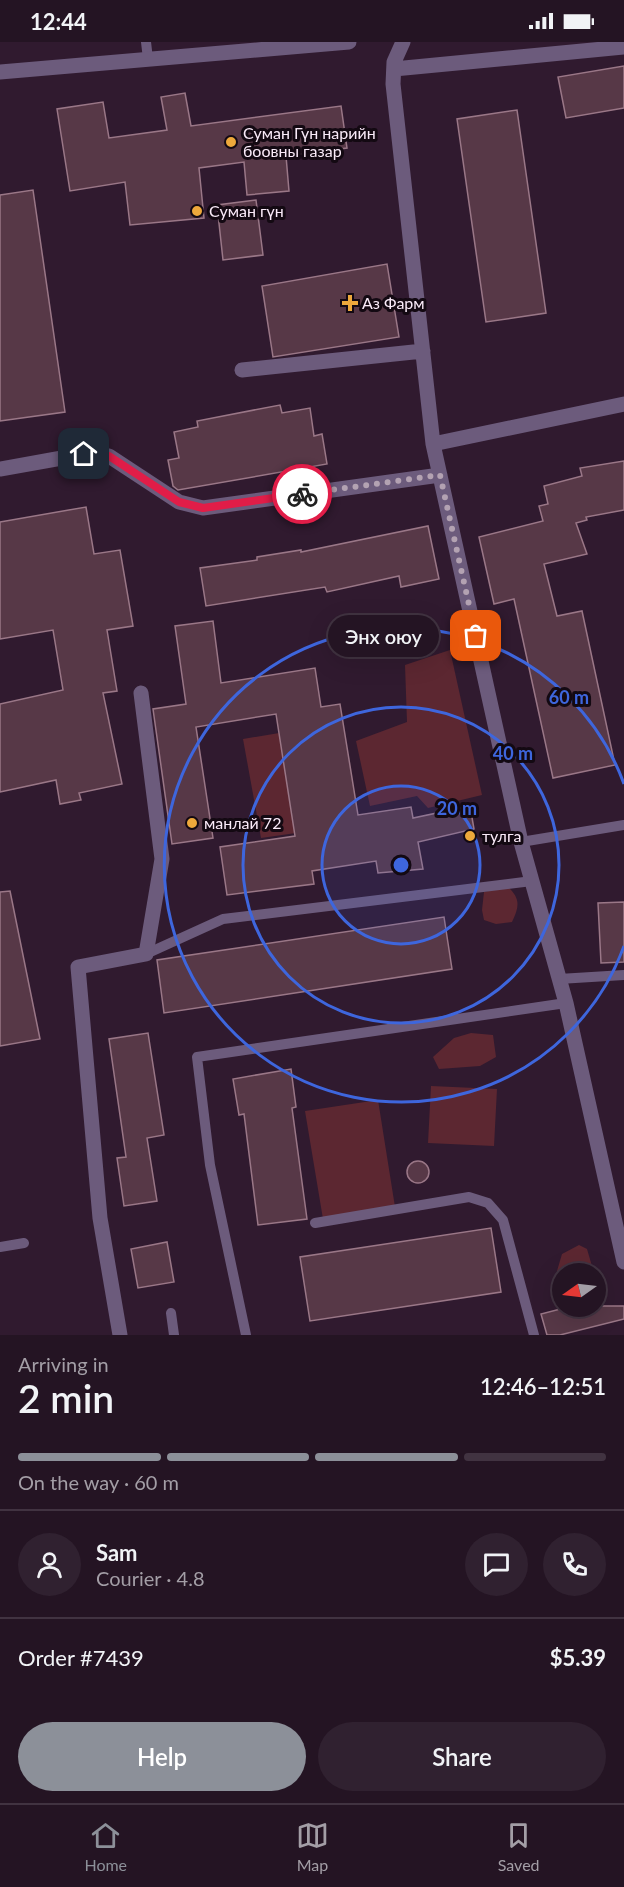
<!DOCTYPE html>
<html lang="en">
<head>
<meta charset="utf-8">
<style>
  body { margin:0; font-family:Lato,sans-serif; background:#302130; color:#f1f3f6; height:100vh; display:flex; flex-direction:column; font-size:22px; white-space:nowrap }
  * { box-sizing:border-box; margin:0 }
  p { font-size:20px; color:#a39ea6 }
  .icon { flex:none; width:33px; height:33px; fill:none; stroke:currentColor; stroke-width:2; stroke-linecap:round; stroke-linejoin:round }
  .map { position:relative; height:1293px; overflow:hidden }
  .panel { display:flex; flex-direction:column; background:#241423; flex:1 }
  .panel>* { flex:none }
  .needle { width:39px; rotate:256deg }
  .buttons { position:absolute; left:552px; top:1221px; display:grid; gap:12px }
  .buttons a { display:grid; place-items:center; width:54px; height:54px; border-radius:50%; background:#241423; box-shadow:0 6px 24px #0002,0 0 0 2px #413341; font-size:30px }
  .pin { position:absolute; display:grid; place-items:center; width:51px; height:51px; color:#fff; margin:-26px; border-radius:12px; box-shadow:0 3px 9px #0006 }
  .courier { position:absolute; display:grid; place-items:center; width:60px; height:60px; margin:-30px; border:4px solid #e11d48; border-radius:50%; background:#fff; color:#222; box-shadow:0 2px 8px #0007 }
  .bubble { position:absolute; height:42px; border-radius:21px; background:#241423; box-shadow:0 6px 24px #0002,0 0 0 2px #413341; font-size:20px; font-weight:600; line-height:42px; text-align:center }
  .overview em { font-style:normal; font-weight:600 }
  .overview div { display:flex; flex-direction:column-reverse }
  .overview { display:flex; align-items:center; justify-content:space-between; height:102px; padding:0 18px }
  h1 { font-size:39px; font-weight:600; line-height:45px }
  .bar { display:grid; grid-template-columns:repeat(4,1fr); gap:9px 6px; align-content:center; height:72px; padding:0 18px }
  .bar i { height:8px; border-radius:4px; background:#413341 }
  .bar .current { background:#8c9099 }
  .bar p { grid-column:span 4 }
  .line { display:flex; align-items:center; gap:15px; padding:0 18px; border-top:2px solid #413341 }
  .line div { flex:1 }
  .round { display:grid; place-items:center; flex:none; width:63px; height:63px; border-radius:32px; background:#302130 }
  .primary-button { display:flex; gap:12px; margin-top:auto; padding:12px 18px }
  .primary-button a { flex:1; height:69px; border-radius:36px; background:#8c9099; color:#fff; font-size:24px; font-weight:600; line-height:69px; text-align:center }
  .primary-button a+a { background:#302130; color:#f1f3f6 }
  .status { display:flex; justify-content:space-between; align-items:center; height:42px; padding:0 30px; background:#241423; direction:ltr }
  .status svg { height:16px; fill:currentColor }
  .dock { display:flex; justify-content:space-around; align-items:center; height:84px; border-top:2px solid #413341; background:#241423; font-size:16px; color:#a39ea6 }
  .dock a { display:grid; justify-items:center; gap:3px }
  .dock .current { color:#8c9099 }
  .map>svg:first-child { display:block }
  .green { fill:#5c2731 }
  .building { fill:#573847; stroke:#9a7787; stroke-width:1.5 }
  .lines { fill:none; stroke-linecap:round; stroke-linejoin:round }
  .lane { stroke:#6c5b7c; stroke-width:10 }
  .street { stroke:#6c5b7c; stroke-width:15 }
  .done { stroke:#b3a2b2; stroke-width:6; stroke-dasharray:0 10.8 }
  .route { stroke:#e11d48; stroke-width:8 }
  .ring { fill:none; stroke:#3e66dd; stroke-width:3 }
  .poi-dot { fill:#eda83b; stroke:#130912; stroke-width:2 }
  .labels { text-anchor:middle; stroke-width:6; stroke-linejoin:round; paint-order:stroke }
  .poi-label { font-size:16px; fill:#faebf9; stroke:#130912; text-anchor:start }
  .centre { fill:#3e66dd; stroke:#130912; stroke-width:3 }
  .ring-label { font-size:18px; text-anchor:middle; font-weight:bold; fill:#3e66dd; stroke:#130912; stroke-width:6; stroke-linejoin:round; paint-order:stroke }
</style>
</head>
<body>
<div class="status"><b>12:44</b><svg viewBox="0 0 49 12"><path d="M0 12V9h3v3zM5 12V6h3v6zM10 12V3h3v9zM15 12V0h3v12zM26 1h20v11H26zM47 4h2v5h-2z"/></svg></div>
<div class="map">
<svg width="624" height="1293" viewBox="0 0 624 1293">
  <rect width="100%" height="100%" fill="#301a2f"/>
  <path class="green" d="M450 608 482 753 428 766 417 754 370 764 356 699 407 680 405 623Z
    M285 690 303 790 261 796 243 697Z
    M508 845C521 857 519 865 512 880L496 882 484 878 482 868 484 850Z
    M471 991 493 993 496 1015 480 1024 439 1027 433 1015 454 996Z
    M431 1044 497 1047 494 1104 428 1101Z
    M378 1058 395 1165 323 1177 305 1069Z
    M579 1203 587 1207 594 1231 562 1232V1239L557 1229 562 1212Z"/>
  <path class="building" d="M624 24V66L566 76 558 35Z
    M185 51 191 84 341 64 347 106 286 114 289 149 247 153 244 120 199 126 204 176 130 183 125 140 70 149 57 67 103 60 109 96 167 88 161 55Z
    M517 68 546 271 486 280 457 77Z
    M33 148 65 370 0 379V153Z
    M256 158 263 213 223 218 217 163Z
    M387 222 399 295 273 315 262 244Z
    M280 363 282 371 310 366 314 394 322 392 327 422 178 448 173 444 168 418 179 416 174 390 198 385 197 379Z
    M624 419V468L586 475 587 478 576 481 587 512 544 522 557 574 582 569 615 723 553 736 514 557 494 562 479 495 543 479 539 464 548 462 544 444 582 434 580 426Z
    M86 465 94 512 120 508 133 584 107 588 117 649 103 651 122 742 79 751 81 758 60 762 56 738 0 750V662L63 648 53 588 0 597V480Z
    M428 484 439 537 401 545 399 534 327 550 325 545 206 564 200 526 257 518V515L301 508V510Z
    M213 579 221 641 315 626 321 665 340 662 358 773 411 765 413 776 470 764 474 787 418 800 423 827 378 831 376 819 312 829 314 842 227 853 220 805 295 794 276 672 196 685 213 796 172 802 153 667 186 662 175 584Z
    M10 849 40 997 0 1004V850Z
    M624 860V920L601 921 598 861Z
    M444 875 452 927 164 971 157 918Z
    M148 991 164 1093 147 1096 157 1159 124 1164 117 1116 126 1115 109 997Z
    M291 1027 296 1065 292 1066 307 1177 258 1183 244 1072 239 1073 233 1037Z
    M407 1130a11 11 0 1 1 22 0a11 11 0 1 1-22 0Z
    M491 1186 501 1250 310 1279 300 1215Z
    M167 1200 174 1240 138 1246 131 1207Z
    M572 1264H624V1277L560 1293H547L541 1272Z"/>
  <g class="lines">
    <path class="lane" d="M146 0 148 17
      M521 800 624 783
      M146 912 223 877 532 839
      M559 937 624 933
      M315 1181 469 1155 488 1161 503 1178 534 1293
      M0 1205 24 1201
      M171 1271 174 1293
      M246 1293 210 1123 197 1015 566 961"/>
    <path class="street" d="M403 0 394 20 393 42 433 402 521 800 566 961 624 1220
      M394 27 624 5
      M0 30 349 0
      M242 328 423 309
      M433 402 624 362
      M0 427 84 412 109 414 179 460 203 466 440 433
      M120 1293 100 1176 78 925 146 912 162 817 141 651"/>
  </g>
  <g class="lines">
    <path class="done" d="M302 452 440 433 476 594"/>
    <path class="route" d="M84 412 109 414 179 460 203 466 302 452"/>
  </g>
  <circle cx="401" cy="823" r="79" fill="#3e66dd" fill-opacity=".12"/>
  <g class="ring">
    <circle cx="401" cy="823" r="79"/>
    <circle cx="401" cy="823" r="158"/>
    <path d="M624 904A237 237 0 1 1 624 742"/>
  </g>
  <g class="poi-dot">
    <circle cx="231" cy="100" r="6"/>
    <circle cx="197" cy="169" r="6"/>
    <path d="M347 252h6v6h6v6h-6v6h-6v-6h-6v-6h6z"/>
    <circle cx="192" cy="781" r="6"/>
    <circle cx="470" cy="794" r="6"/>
  </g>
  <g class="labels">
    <g class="poi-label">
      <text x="243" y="97">Суман Гүн нарийн<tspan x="243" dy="18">боовны газар</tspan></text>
      <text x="209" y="175">Суман гүн</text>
      <text x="362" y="267">Аз Фарм</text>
      <text x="204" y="787">манлай 72</text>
      <text x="482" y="800">тулга</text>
    </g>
  </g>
  <circle cx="401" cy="823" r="9" class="centre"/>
  <g class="ring-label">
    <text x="569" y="662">60 m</text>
    <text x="513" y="718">40 m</text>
    <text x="457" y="773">20 m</text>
  </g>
</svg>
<div class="buttons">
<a><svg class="needle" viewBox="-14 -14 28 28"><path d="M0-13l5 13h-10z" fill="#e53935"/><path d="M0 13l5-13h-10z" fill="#a39ea6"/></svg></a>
</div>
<div class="pin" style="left:476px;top:594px;background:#ea580c"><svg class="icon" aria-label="bag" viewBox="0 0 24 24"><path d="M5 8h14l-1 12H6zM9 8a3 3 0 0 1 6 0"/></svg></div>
<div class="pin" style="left:84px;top:412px;background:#1f2937"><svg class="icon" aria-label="home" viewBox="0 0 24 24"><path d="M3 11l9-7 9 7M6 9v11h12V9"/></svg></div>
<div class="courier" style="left:302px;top:452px"><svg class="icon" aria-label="bike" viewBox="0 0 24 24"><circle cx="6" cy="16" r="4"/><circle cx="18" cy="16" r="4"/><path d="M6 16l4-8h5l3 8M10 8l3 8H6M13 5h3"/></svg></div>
<div class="bubble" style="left:328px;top:573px;width:111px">Энх оюу</div>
</div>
<section class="panel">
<div class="overview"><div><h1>2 min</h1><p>Arriving in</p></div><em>12:46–12:51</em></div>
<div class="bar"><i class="current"></i><i class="current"></i><i class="current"></i><i></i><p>On the way · 60 m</p></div>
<div class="line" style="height:108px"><a class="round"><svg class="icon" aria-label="person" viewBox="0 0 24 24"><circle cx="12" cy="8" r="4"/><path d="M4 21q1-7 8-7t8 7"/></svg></a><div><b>Sam</b><p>Courier · 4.8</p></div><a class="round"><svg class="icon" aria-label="chat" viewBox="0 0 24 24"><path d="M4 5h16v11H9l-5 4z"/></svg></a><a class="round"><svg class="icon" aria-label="phone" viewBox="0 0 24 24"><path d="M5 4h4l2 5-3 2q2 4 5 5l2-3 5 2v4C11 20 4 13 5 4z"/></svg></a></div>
<div class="line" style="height:78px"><div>Order #7439</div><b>$5.39</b></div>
<div class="primary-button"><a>Help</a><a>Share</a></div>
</section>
<nav class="dock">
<a class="current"><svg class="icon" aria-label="home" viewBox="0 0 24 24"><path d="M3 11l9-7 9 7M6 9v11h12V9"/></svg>Home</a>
<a><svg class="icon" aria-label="map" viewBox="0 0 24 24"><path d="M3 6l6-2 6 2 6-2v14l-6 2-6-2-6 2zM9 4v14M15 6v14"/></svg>Map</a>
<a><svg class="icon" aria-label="saved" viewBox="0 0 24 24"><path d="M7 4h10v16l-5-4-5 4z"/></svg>Saved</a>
</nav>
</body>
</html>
